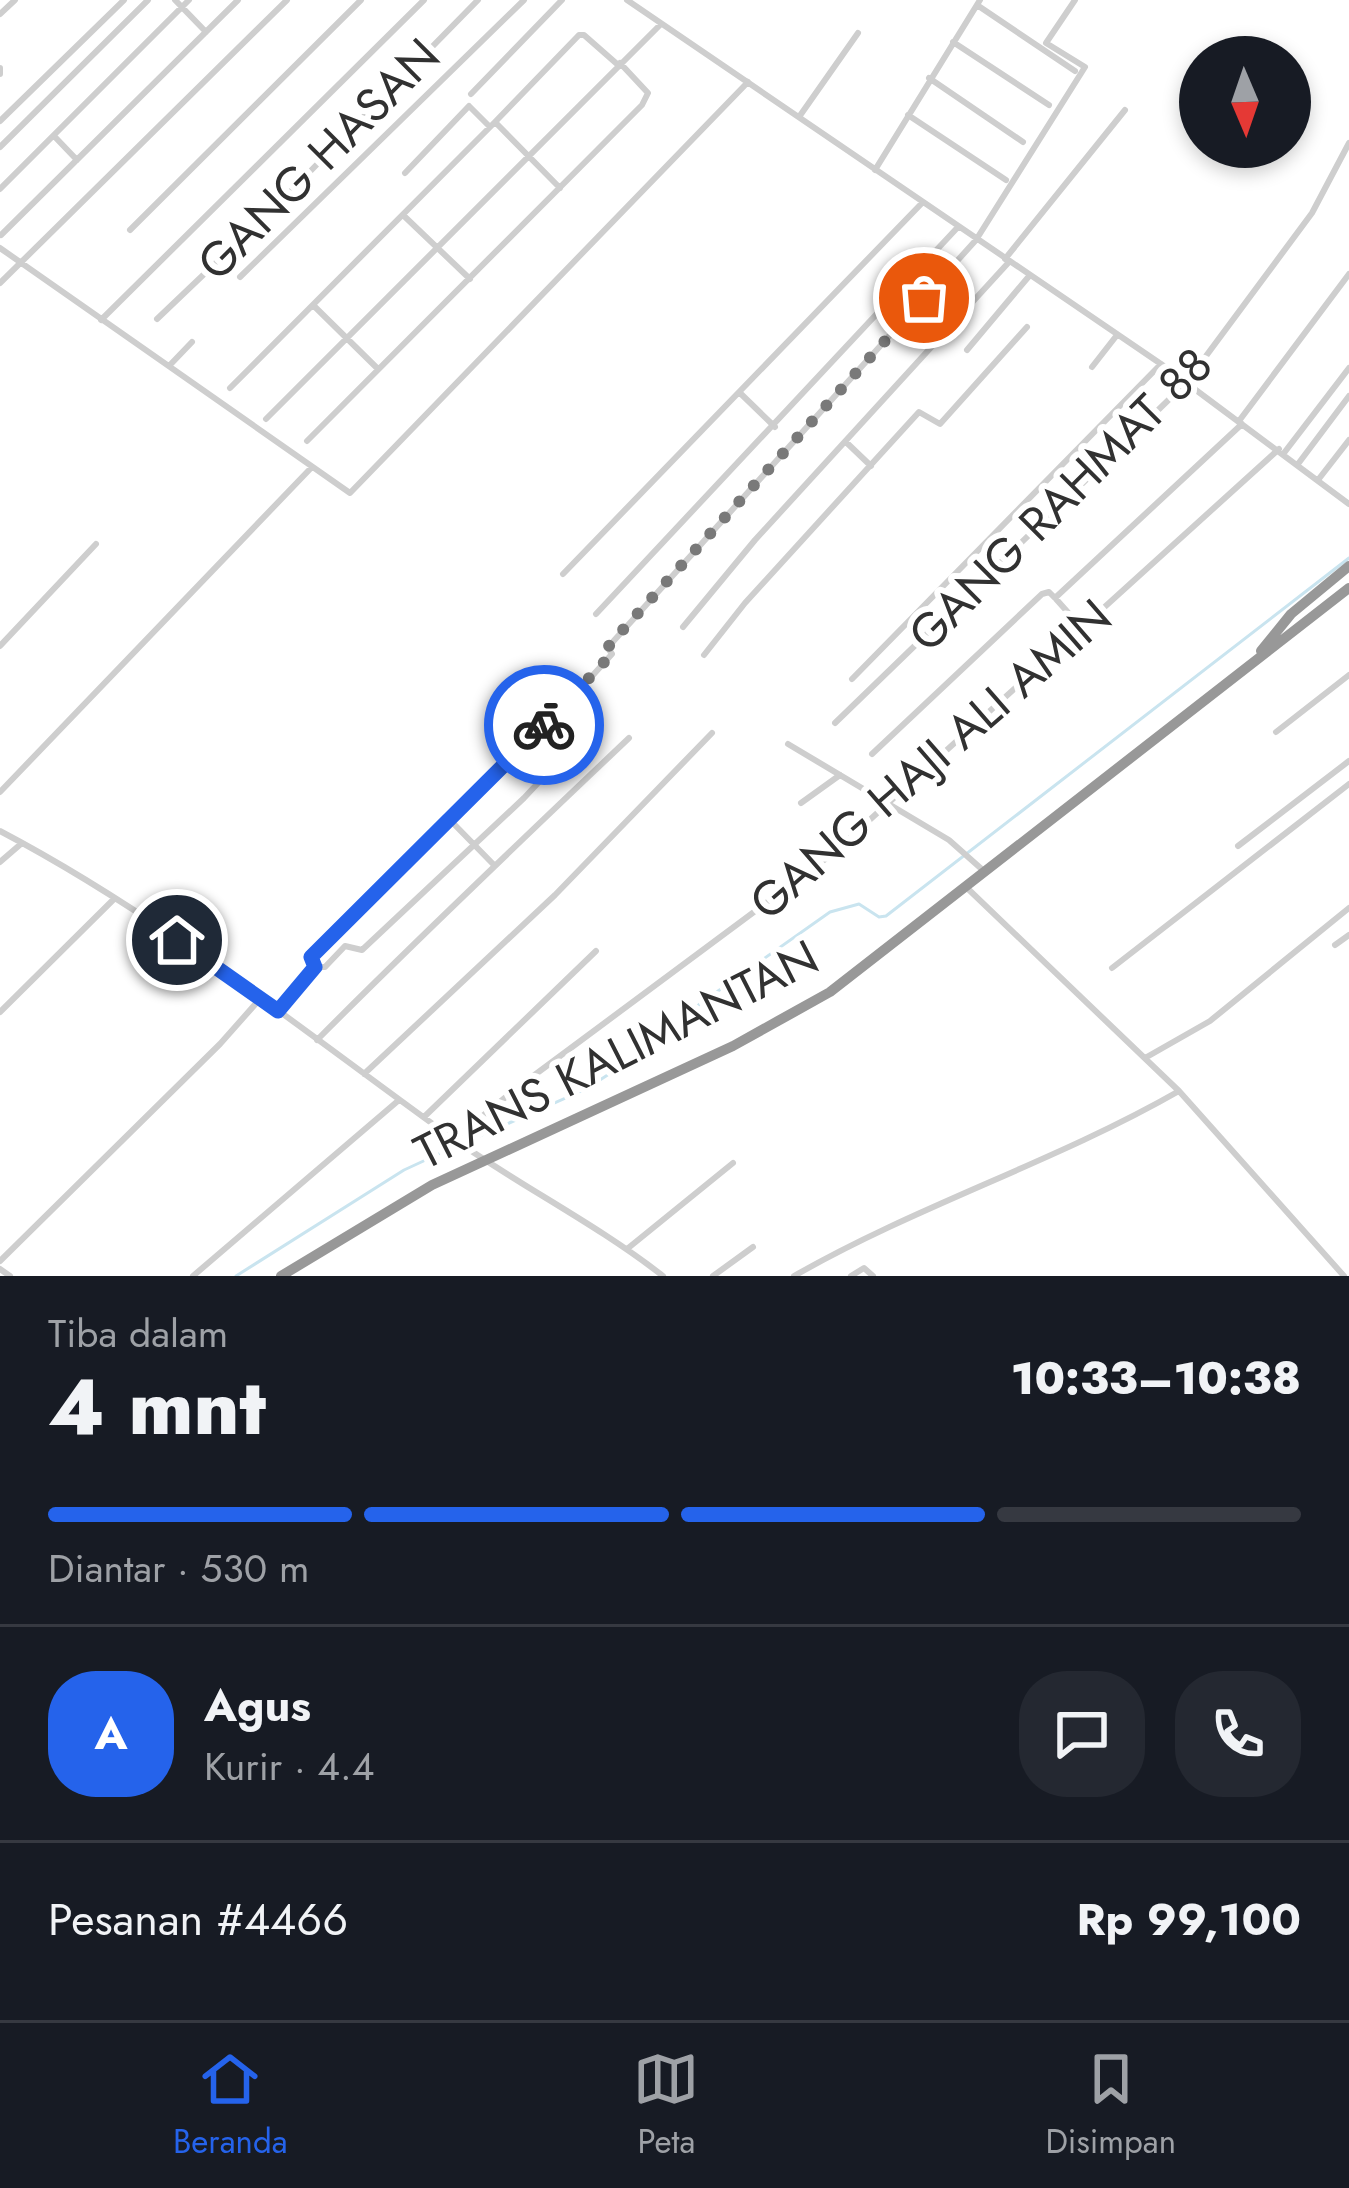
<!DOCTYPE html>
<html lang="id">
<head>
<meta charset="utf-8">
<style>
  body { margin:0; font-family:Jost,sans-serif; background:#242831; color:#f1f3f6; height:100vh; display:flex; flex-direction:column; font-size:45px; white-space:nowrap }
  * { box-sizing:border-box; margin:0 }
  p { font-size:39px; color:#9ea1a6 }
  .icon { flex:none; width:66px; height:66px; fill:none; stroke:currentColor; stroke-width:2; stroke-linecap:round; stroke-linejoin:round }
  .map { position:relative; height:1276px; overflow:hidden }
  .sheet { display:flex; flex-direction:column; background:#171b24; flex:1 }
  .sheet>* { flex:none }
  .needle { width:78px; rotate:178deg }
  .tools { position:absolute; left:1179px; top:36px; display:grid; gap:24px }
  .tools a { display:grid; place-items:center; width:132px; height:132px; border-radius:50%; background:#171b24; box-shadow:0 6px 18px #0003; font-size:60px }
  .pin { position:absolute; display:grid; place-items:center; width:102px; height:102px; color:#fff; margin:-51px; border:6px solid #fff; border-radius:50%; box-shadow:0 3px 12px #0007 }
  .courier { position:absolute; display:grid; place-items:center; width:120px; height:120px; margin:-60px; border:9px solid #2563eb; border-radius:50%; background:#fff; color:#222; box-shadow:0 3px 15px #0007 }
  .head em { font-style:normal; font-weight:800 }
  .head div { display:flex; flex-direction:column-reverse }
  .head { display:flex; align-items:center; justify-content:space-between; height:204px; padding:0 48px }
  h1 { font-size:78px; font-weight:800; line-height:90px }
  .bar { display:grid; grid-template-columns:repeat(4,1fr); gap:18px 12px; align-content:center; height:144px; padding:0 48px }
  .bar i { height:15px; border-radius:9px; background:#363941 }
  .bar .on { background:#2563eb }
  .bar p { grid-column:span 4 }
  .line { display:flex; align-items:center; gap:30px; padding:0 48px; border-top:3px solid #363941 }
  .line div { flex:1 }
  .round { display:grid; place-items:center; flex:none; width:126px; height:126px; border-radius:48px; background:#242831 }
  .tab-bar { display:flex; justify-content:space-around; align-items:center; height:168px; border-top:3px solid #363941; background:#171b24; font-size:33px; color:#9ea1a6 }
  .tab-bar a { display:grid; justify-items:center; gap:6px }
  .tab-bar .on { color:#2563eb }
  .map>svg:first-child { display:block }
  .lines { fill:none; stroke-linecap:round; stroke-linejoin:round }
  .stream { stroke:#c9e4ef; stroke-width:3 }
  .minor { stroke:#cecece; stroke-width:6 }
  .highway { stroke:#989898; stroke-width:10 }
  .done { stroke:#797979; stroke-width:12; stroke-dasharray:0 21.6 }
  .route { stroke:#2563eb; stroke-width:15 }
  .labels { text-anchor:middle; stroke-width:12; stroke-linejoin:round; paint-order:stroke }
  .street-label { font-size:48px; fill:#313131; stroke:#fff }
</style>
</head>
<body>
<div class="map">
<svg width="1349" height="1276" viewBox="0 0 1349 1276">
  <rect width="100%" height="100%" fill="#fff"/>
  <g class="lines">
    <path class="stream" d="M473 1139 586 1089 643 1052 701 1003 830 912 859 904 879 917 886 916 1349 558
      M236 1276 404 1170 456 1146"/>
    <path class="minor" d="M175 0 206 32
      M627 0 1161 364 1349 504
      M977 5 1075 71
      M0 14 15 0
      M953 42 1049 105
      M0 68V74
      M929 78 1023 142
      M471 94 562 0
      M908 115 1006 180
      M799 117 858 33
      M0 121 124 0
      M495 122 579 35H584L617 64
      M55 137 77 160
      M0 147 148 0
      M875 170 980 0
      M405 173 469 106 490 127
      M0 189 189 0
      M403 215 470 279
      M130 230 361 0
      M1 235 238 0
      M0 248 350 493 748 82
      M1005 259 1125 110
      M240 277 524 0
      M0 283 287 0
      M313 305 378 369
      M157 319 286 196 478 0
      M101 320 424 0
      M967 350 1030 275
      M169 366 192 342
      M1092 367 1117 335
      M230 388 495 122 560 188
      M739 392 775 427
      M266 419 660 25
      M1239 421 1349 274
      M307 441 642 105 648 93 620 63
      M847 443 871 466
      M1284 453 1349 368
      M1298 464 1349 396
      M1318 480 1349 440
      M563 574 923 202
      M1056 599 1081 627
      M596 614 958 227
      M683 627 755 540 1009 262
      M0 646 96 544
      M704 655 745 603 919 412 940 424 1027 327
      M852 679 1161 364
      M835 723 1186 383 1312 213 1349 143
      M1276 732 1349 675
      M788 744 949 840 985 872
      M872 754 1042 594 1049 592 1055 598 1242 424
      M0 792 311 468
      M801 803 840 775
      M451 821 494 865
      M0 831C160 915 302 1030 448 1135 518 1185 595 1223 663 1276
      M1238 846 1349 761
      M0 862 22 843
      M1335 945 1349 935
      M315 967 311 957 584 685 612 654 608 648 610 645 976 240 1085 67 1046 43 1075 0
      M1112 968 1349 784
      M278 1011 315 967H325L345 946 362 950 524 798 582 736
      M0 1012 115 898
      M317 1040C419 937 524 838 629 738
      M1145 1058 1210 1021 1349 908
      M364 1074 555 895 712 733
      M1179 1091 1344 1276
      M424 1117 596 951
      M454 1139 517 1088 832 854 1279 449
      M627 1249 733 1163
      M0 1261 220 1044 259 1000
      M0 1269 10 1276
      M193 1276 399 1100
      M713 1276 753 1247
      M794 1276C918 1205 1055 1162 1179 1091L966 887
      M851 1276 864 1268 873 1276"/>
    <path class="highway" d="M1261 651 1291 614 1349 566
      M281 1276 432 1185 733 1046 830 992 1349 588"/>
  </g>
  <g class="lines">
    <path class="done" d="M544 725 612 654 608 648 610 644 924 298"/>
    <path class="route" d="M177 940 278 1011 315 967 311 957 544 725"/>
  </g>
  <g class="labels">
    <g class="street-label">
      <text transform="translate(318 159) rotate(-45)" y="17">GANG HASAN</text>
      <text transform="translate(1060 499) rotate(-45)" y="17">GANG RAHMAT 88</text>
      <text transform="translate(930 759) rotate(-41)" y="17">GANG HAJI ALI AMIN</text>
      <text transform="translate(616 1054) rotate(-27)" y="17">TRANS KALIMANTAN</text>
    </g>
  </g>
</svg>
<div class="tools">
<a><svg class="needle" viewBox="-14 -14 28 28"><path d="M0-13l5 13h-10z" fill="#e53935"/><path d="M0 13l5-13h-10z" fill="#9ea1a6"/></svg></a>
</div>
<div class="pin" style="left:924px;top:298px;background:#ea580c"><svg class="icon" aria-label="bag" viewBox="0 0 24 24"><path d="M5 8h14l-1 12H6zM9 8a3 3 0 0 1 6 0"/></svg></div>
<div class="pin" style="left:177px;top:940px;background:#1f2937"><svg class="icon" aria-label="home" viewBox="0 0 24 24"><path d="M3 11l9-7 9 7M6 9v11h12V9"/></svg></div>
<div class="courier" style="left:544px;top:725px"><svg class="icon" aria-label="bike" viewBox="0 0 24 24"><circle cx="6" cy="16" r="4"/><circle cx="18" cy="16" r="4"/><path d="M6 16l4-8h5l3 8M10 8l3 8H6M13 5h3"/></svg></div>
</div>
<section class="sheet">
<div class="head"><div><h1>4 mnt</h1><p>Tiba dalam</p></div><em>10:33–10:38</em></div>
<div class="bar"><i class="on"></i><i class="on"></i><i class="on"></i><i></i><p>Diantar · 530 m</p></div>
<div class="line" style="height:216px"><b class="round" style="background:#2563eb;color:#fff">A</b><div><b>Agus</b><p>Kurir · 4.4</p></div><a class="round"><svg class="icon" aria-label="chat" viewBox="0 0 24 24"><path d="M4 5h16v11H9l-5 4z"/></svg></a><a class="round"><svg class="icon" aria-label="phone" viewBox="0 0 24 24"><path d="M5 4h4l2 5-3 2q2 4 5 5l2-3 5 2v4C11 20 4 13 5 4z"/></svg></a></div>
<div class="line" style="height:156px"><div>Pesanan #4466</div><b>Rp 99,100</b></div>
</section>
<nav class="tab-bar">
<a class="on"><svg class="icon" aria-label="home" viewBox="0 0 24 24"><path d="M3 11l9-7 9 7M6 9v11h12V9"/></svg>Beranda</a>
<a><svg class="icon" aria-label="map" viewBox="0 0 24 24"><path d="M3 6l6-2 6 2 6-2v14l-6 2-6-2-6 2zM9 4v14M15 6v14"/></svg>Peta</a>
<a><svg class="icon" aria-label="saved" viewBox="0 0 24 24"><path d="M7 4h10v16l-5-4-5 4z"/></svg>Disimpan</a>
</nav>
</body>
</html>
